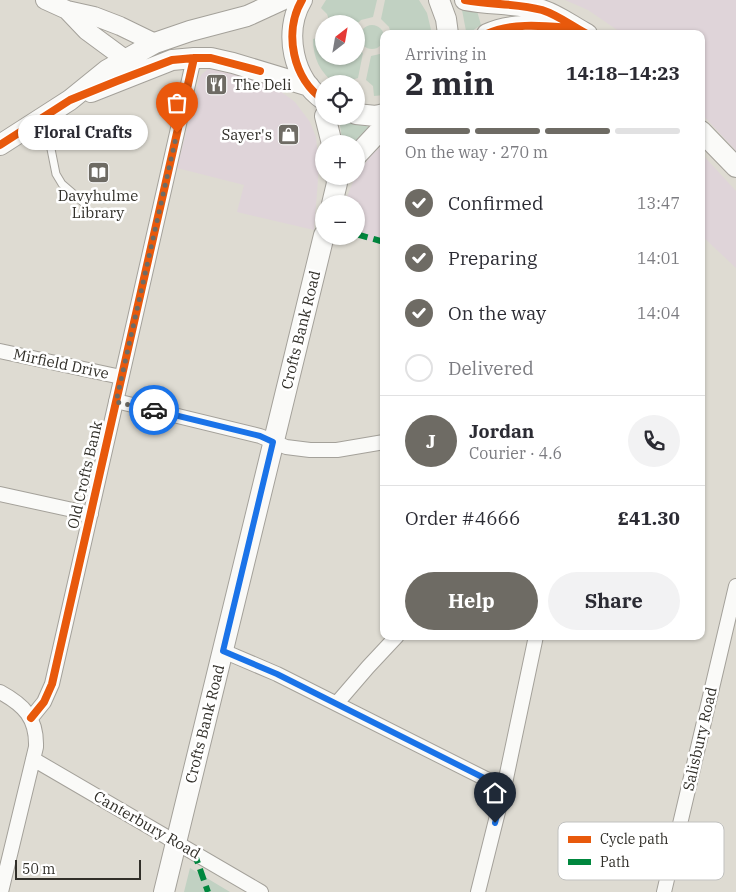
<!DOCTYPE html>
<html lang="en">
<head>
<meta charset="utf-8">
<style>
  body { margin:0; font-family:"IBM Plex Serif",serif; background:#f2f2f3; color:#2b2b33; height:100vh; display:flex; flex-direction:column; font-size:19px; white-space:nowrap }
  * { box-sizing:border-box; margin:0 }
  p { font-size:16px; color:#7c7c81 }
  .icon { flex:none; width:28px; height:28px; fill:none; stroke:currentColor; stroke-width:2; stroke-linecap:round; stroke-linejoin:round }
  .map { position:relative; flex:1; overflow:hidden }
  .sheet { position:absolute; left:380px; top:30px; width:325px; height:610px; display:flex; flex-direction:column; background:#fff; border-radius:10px; box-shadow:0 1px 4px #0004 }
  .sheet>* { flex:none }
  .needle { width:32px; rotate:31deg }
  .buttons { position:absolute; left:315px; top:15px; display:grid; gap:10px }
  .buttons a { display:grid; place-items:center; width:50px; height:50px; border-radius:50%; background:#fff; box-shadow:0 1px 4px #0004; font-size:25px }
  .scale { position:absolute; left:15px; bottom:12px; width:126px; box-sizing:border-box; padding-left:5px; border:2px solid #312f29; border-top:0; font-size:14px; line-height:18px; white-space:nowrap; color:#312f29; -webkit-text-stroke:4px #fff; paint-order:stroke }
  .pin { position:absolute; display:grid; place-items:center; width:42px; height:42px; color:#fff; margin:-51px -21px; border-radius:50% 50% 50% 0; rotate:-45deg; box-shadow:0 0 5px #0007 }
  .pin .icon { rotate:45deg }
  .courier { position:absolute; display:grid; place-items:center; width:50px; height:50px; margin:-25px; border:4px solid #1a73e8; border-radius:50%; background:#fff; color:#222; box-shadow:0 1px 6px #0007 }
  .bubble { position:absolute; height:35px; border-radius:18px; background:#fff; box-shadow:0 1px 4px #0004; font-size:16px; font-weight:700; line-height:35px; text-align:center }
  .summary em { font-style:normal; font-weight:700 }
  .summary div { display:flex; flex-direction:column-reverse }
  .summary { display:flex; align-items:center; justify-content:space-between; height:85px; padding:0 25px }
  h1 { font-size:32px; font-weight:700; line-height:38px }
  .bar { display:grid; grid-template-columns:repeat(4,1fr); gap:8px 5px; align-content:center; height:60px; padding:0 25px }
  .bar i { height:6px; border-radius:4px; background:#e1e1e2 }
  .bar .selected { background:#6e6b64 }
  .bar p { grid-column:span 4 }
  .line { display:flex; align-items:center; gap:12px; padding:0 25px; border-top:1px solid #e1e1e2 }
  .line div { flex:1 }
  .round { display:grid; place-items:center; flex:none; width:52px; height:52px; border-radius:26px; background:#f2f2f3 }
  ol { padding:0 25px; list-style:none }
  li { display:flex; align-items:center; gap:15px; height:55px }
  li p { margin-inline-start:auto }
  li .icon { padding:5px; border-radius:50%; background:#6e6b64; color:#fff; stroke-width:4 }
  li:last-child { color:#7c7c81 }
  li i { width:28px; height:28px; border:2px solid #e1e1e2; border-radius:50% }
  .cta { display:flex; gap:10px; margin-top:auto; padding:10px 25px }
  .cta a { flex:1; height:58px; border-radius:30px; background:#6e6b64; color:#fff; font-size:20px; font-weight:700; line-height:58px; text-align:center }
  .cta a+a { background:#f2f2f3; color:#2b2b33 }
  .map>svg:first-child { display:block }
  .commercial { fill:#dfd4d9 }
  .green { fill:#c1d1c2 }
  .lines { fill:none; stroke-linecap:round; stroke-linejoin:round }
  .service-casing { stroke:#a4a19a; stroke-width:9 }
  .minor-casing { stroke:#a4a19a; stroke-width:16 }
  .tertiary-casing { stroke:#a4a19a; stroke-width:20 }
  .secondary-casing { stroke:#a4a19a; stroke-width:22 }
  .service { stroke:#fafaf8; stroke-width:7 }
  .minor { stroke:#fafaf8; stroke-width:14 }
  .tertiary { stroke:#fafaf8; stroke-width:18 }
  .secondary { stroke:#fafaf8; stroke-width:20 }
  .quiet { stroke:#00873e; stroke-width:6; stroke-dasharray:12 6; stroke-linecap:butt }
  .cycleway-casing { stroke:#fff; stroke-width:11 }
  .cycleway { stroke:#e8590c; stroke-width:8 }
  .done { stroke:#6e6b64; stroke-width:5; stroke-dasharray:0 9 }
  .route { stroke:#1a73e8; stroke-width:6 }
  .labels { text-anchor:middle; stroke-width:5; stroke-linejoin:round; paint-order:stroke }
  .poi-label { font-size:15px; fill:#312f29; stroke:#fff; text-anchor:start }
  .street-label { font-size:15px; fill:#312f29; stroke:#fff }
  .key { fill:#fff; stroke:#c1c1bf; stroke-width:1 }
  .key-label { font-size:14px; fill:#312f29 }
</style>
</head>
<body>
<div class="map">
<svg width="736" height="892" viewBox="0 0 736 892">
  <rect width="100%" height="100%" fill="#dedbd2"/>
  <path class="commercial" d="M565 0H736V151L701 113V34H623L588 10Z
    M208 69H215L240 74 276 88 295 102 310 122 316 137 319 167 314 230 237 212 244 185 177 168 199 79 202 74Z
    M384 144V245L353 236H356V204H344L355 177 372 154Z
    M701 153 736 191V268L701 235Z"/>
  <path class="green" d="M326 0H377L373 17 361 20 356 25V24L330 23 327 14 321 8Z
    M385 0H419L427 13 432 34H391L389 27 381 19Z
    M463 9 477 11 481 25 469 33 466 31 462 10Z
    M360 37a12 12 0 1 1 24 0a12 12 0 1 1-24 0Z
    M324 36V56H356V48L363 53 358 78 349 81 346 84H335C320 72 313 58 313 39Z
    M384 53V95L374 96 373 86 366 80 371 56Z
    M339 119 370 127 354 142 342 139Z
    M190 868 230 892H184Z"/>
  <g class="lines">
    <defs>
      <path id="service" d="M35 123 51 149 56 174 62 184 84 203"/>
      <path id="minor" d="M0 351 121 377
        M116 401 260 436 286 447 310 450H337L384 442
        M0 494 91 514
        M223 651 277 674 504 788
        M0 692C24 705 37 718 36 747L1 892
        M337 703 368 667 397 636
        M31 718 44 702 52 684 194 58
        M33 759 261 892
        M478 892 504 788 536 636
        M664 892 736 586"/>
      <path id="tertiary" d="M45 0 67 10 94 16 120 26 155 43
        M67 10 87 31 125 59"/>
      <path id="secondary" d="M302 0C283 32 293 80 324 100
        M439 0 446 19 448 34
        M465 0C490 5 517 3 542 10 558 15 572 26 587 34
        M487 34C513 22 543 26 571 28
        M91 92 172 60 194 58H211L233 63 309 86
        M356 114 376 116 384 114
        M325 116 332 144
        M701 131 736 167
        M0 145 70 100 107 70 155 43 190 31 247 16 282 0
        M356 156 384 126
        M332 204 337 183 336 176
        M164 892 324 235"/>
    </defs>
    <use href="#service" class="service-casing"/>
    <use href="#minor" class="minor-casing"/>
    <use href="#tertiary" class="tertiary-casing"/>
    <use href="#secondary" class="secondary-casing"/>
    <use href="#service" class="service"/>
    <use href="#minor" class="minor"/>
    <use href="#tertiary" class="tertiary"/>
    <use href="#secondary" class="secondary"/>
    <path class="quiet" d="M356 234 384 242
      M194 852 208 892"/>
    <defs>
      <path id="cycleway" d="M302 0C283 32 293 80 324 100
        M465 0C490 5 517 3 542 10 558 15 572 26 587 34
        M487 34C513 22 545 26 573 28
        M0 145 70 100 117 81 172 60 194 58H211L260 71
        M31 718 44 702 52 684 194 58"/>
    </defs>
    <use href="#cycleway" class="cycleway-casing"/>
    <use href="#cycleway" class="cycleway"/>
  </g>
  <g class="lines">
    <path class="done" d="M154 410 116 402 177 133"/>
    <path class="route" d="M154 410 260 436 273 442 223 651 277 674 504 788 495 823"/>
  </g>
  <defs>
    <symbol id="restaurant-square" viewBox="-11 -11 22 22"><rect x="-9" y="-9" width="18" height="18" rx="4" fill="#6e6b64" stroke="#fff"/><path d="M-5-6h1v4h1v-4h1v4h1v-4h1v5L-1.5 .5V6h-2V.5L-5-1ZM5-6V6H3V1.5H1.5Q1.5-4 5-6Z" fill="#fff"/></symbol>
    <symbol id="shop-square" viewBox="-11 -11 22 22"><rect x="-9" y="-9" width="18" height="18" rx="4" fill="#6e6b64" stroke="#fff"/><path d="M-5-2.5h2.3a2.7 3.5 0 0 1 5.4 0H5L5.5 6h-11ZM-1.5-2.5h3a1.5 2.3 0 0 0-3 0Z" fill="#fff"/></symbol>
    <symbol id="library-square" viewBox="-11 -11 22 22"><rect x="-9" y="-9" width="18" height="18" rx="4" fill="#6e6b64" stroke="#fff"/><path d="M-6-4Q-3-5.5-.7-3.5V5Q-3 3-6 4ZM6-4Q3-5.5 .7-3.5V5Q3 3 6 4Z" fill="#fff"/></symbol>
  </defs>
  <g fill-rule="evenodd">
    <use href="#restaurant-square" x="204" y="72" width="25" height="25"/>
    <use href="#shop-square" x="276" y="122" width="25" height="25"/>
    <use href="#library-square" x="86" y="160" width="25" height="25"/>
  </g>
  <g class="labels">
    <g class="poi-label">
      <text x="233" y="90">The Deli</text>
      <text x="272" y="140" text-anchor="end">Sayer's</text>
      <text x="98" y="201" text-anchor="middle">Davyhulme<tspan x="98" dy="17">Library</tspan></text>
    </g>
    <g class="street-label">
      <text transform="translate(301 330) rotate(-76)" y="5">Crofts Bank Road</text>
      <text transform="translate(61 364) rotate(12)" y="5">Mirfield Drive</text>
      <text transform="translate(85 475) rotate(-77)" y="5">Old Crofts Bank</text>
      <text transform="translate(205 724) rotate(-76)" y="5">Crofts Bank Road</text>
      <text transform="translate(700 739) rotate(-77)" y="5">Salisbury Road</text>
      <text transform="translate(147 825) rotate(30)" y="5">Canterbury Road</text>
    </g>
  </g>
  <rect x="558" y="822" width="166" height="58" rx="8" class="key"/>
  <rect x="568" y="836" width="23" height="7" fill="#e8590c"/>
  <rect x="568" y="859" width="23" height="6" fill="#00873e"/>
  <g class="key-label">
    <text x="600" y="844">Cycle path</text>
    <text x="600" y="867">Path</text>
  </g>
</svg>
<div class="buttons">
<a><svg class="needle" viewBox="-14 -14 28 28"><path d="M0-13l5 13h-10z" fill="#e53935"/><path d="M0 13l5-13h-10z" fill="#7c7c81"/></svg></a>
<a><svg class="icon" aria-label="locate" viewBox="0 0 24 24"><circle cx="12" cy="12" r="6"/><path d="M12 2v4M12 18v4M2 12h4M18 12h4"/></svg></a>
<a>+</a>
<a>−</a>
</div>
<div class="scale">50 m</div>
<div class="pin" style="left:177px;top:133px;background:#ea580c"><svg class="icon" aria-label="bag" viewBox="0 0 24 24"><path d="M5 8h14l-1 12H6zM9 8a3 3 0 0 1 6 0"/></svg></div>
<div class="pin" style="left:495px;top:823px;background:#1f2937"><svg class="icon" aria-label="home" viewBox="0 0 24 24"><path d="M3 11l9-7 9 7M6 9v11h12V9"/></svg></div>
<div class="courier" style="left:154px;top:410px"><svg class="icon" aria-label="car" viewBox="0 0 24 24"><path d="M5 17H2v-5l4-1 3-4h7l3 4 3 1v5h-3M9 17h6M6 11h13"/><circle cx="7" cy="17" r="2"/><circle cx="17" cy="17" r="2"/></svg></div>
<div class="bubble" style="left:18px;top:115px;width:130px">Floral Crafts</div>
<section class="sheet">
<div class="summary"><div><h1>2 min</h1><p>Arriving in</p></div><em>14:18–14:23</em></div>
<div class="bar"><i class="selected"></i><i class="selected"></i><i class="selected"></i><i></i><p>On the way · 270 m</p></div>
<ol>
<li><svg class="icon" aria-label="check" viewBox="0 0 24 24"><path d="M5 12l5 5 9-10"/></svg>Confirmed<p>13:47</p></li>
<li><svg class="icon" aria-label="check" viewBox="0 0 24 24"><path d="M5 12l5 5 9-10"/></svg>Preparing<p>14:01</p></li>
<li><svg class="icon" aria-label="check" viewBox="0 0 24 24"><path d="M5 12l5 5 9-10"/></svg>On the way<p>14:04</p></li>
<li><i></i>Delivered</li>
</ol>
<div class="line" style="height:90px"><b class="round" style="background:#6e6b64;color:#fff">J</b><div><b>Jordan</b><p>Courier · 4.6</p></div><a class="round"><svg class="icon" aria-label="phone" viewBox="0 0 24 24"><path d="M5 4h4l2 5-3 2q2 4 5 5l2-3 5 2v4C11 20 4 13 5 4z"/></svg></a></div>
<div class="line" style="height:65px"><div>Order #4666</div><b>£41.30</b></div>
<div class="cta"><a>Help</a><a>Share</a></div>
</section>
</div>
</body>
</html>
